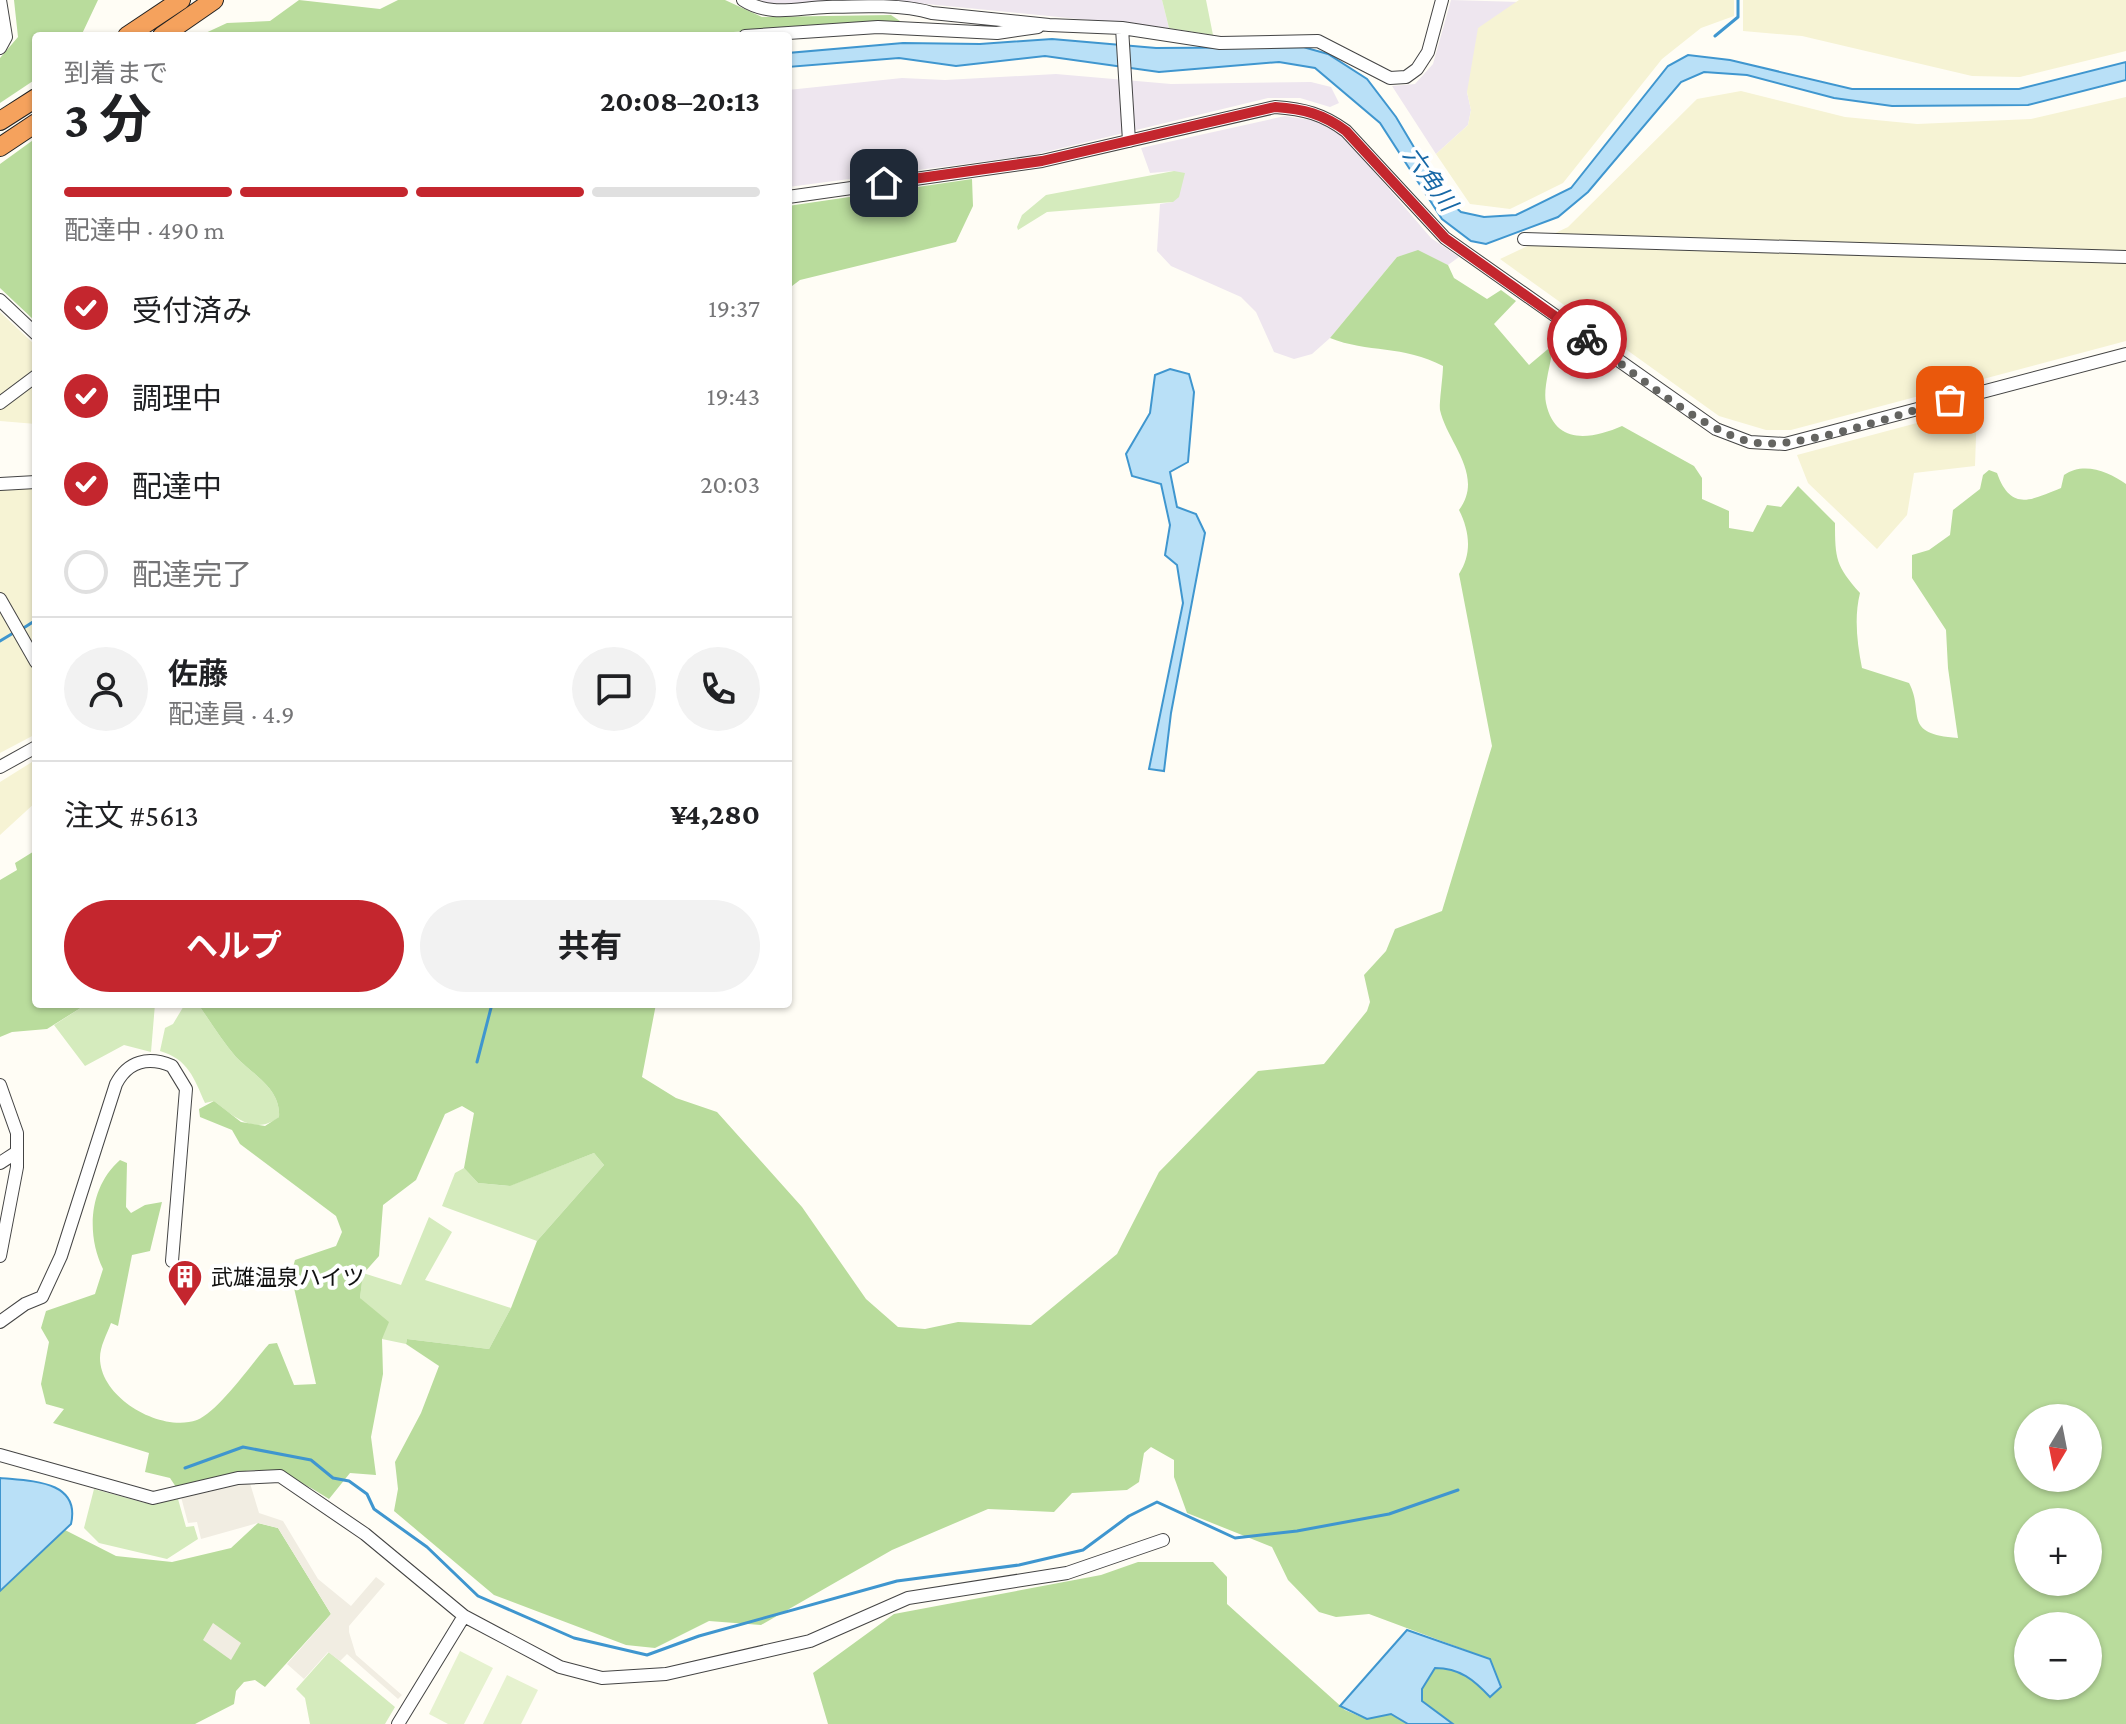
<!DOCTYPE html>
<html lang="ja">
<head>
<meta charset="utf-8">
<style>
  body { margin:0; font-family:"Crimson Pro","Noto Sans JP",serif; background:#f2f2f2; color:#202124; height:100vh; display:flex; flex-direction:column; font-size:30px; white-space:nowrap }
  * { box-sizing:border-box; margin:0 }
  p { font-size:26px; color:#757577 }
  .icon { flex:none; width:44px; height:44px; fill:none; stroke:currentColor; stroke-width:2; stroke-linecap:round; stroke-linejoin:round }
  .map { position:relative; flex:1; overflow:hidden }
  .panel { position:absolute; left:32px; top:32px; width:760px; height:976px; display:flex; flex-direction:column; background:#fff; border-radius:8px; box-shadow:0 2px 6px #0004 }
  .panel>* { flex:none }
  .needle { width:52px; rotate:190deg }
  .controls { position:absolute; left:2014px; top:1404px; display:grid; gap:16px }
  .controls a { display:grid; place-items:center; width:88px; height:88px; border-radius:50%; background:#fff; box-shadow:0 2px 6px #0004; font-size:40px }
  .pin { position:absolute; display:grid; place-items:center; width:68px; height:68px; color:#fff; margin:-34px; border-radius:16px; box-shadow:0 4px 12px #0006 }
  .courier { position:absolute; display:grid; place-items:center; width:80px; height:80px; margin:-40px; border:6px solid #c4262e; border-radius:50%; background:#fff; color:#222; box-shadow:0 2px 10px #0007 }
  .headline em { font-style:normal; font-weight:700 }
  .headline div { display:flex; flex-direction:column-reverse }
  .headline { display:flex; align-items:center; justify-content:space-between; height:136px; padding:0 32px }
  h1 { font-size:52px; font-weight:700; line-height:60px }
  .bar { display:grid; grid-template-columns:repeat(4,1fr); gap:12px 8px; align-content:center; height:96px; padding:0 32px }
  .bar i { height:10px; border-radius:6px; background:#e0e0e0 }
  .bar .selected { background:#c4262e }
  .bar p { grid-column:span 4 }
  .line { display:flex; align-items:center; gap:20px; padding:0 32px; border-top:2px solid #e0e0e0 }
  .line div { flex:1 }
  .round { display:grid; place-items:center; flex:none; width:84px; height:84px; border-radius:42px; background:#f2f2f2 }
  ol { padding:0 32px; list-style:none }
  li { display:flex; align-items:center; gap:24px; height:88px }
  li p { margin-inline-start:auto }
  li .icon { padding:8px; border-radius:50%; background:#c4262e; color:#fff; stroke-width:4 }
  li:last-child { color:#757577 }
  li i { width:44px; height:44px; border:4px solid #e0e0e0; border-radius:50% }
  .button { display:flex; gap:16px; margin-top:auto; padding:16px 32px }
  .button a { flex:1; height:92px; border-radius:48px; background:#c4262e; color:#fff; font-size:32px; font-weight:700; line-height:92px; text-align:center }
  .button a+a { background:#f2f2f2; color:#202124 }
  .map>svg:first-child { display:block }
  .industrial { fill:#eee6ef }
  .farmland { fill:#f6f3d4 }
  .green { fill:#d5ebbd }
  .forest { fill:#b9dc9c; fill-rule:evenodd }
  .pitch { fill:#e6f2cf }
  .plaza { fill:#f1ede2 }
  .water { fill:#b9e0f7; stroke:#3f96cf; stroke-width:2 }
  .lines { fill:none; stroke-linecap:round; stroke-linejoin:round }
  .stream { stroke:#3f96cf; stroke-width:3 }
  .minor-casing { stroke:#444; stroke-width:14 }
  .highway-casing { stroke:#222; stroke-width:20 }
  .minor { stroke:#fff; stroke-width:12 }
  .highway { stroke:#f5a25d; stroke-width:18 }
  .done { stroke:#646461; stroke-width:8; stroke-dasharray:0 14.4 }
  .route { stroke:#c4262e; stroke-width:10 }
  .labels { text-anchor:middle; stroke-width:8; stroke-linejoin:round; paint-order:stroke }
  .poi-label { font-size:22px; fill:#111; stroke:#fff; text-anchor:start }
  .water-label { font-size:24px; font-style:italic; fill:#1768a6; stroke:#fff }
</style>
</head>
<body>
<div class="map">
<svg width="2126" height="1724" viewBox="0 0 2126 1724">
  <rect width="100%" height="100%" fill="#fffdf5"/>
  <path class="industrial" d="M760 0H1162L1169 28 896 1 768 4Z
    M1451 0 1520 2 1467 92 1471 110 1468 125 1436 154 1392 86 1415 84 1433 64Z
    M1056 74 1171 84 1311 82 1331 87 1339 103 1330 107 1300 98H1268L1033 155 788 187V90L902 78 945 80Z
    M1285 116 1322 122 1341 133 1431 238 1459 257 1448 265 1418 251 1397 257 1330 338 1312 354 1294 359 1274 352 1256 312 1241 297 1171 266 1157 251 1160 204 1173 202 1174 171 1150 173 1141 148Z"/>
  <path class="farmland" d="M1519 0H1734V16L1701 28 1662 59 1563 183 1510 209 1470 204 1436 154 1468 125 1471 110 1467 92 1478 28Z
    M1743 0H2126V51L2020 77 1972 76 1802 36 1743 31Z
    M1741 91 1845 117 1917 124 2031 119 2126 97V341L1791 430H1766L1719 416 1500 259 1568 227 1697 99Z
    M0 312 36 346V424L0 421Z
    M1977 407 1975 466 1914 473 1907 515 1877 549 1808 483 1797 455Z
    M36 486V734L0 753V487Z
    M32 762 36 772V802L0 835V782Z"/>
  <path class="green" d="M1162 0H1206L1213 35 1169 28Z
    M1174 171 1185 173 1179 197 1173 202 1047 212 1018 230 1017 227 1022 215 1046 195Z
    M87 1004H155L151 1052 124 1045 85 1066 54 1025Z
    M185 1004H198C210 1021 222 1041 236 1057 253 1075 281 1088 279 1117 255 1136 234 1117 214 1101L205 1103C194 1078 188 1059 160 1051L165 1028 173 1024Z
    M594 1153 604 1165 537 1241 442 1206 455 1173 464 1168 478 1183 509 1186Z
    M429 1217 452 1232 425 1280 511 1308 489 1349 407 1339 406 1344 382 1339 360 1298 363 1273 401 1285Z
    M94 1489 145 1503 178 1499 186 1527 194 1526 198 1539 167 1559 99 1543 84 1528Z
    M329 1652 395 1707 385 1724H310L305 1698 296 1689Z"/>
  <path class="forest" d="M14 0H98L81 36H36V79L0 103V58L18 37Z
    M299 0 380 9 398 0H725L762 17 891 15 900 21 672 36H199L227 23 270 21Z
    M36 138V322L0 288V164Z
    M972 179 973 206 956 242 800 280 788 289V206Z
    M1418 250 1448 265 1454 278 1487 299 1501 290 1516 301 1494 324 1529 365 1548 349 1552 353C1550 367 1543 389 1546 403 1555 446 1592 439 1622 426L1694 466 1702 478V499L1729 511V528L1753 532 1767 505 1781 507 1798 486 1835 523C1835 559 1836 566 1860 593 1854 617 1857 643 1862 668L1909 683C1925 713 1901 734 1958 738L1948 668 1946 630 1912 578V555L1929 550 1950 535 1953 510 1980 489 1983 475 1989 470 1997 473C2011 512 2031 500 2061 488L2064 475C2084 461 2109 472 2126 484V1724H1453L1422 1701 1421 1689 1435 1668H1447L1471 1677 1490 1659 1369 1614 1336 1617 1319 1612 1288 1580 1272 1547 1187 1513 1174 1477V1460L1151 1447 1144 1453 1139 1482 1127 1490 1072 1493 1054 1512 988 1509 892 1550 761 1625 709 1621 655 1648 626 1645 494 1595 394 1511 398 1489 395 1462 421 1413 439 1366 406 1344 407 1339 489 1349 511 1308 537 1241 604 1165 594 1153 510 1186 478 1183 464 1168 474 1113 462 1106 445 1114 416 1180 383 1205 379 1256 363 1274 360 1298 389 1322 382 1339 383 1374 371 1437 376 1475 350 1473 329 1499C263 1456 247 1470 176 1487L170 1478 145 1472 149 1453 53 1423 64 1409 46 1404 41 1384 49 1342 41 1328 46 1311 95 1294 103 1269C86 1234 89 1187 120 1160L127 1163 126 1207 131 1213 145 1205 162 1202 150 1251 132 1255 118 1326 111 1323C107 1334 100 1346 100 1358 100 1398 161 1433 197 1420 219 1411 252 1363 269 1344L277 1343 294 1385 316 1384 291 1275 295 1260 336 1246 342 1232 336 1216 240 1144 232 1130 200 1117 199 1109 214 1101 241 1122 265 1126 279 1117C281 1088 253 1075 236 1057 222 1041 210 1021 198 1004H656L642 1077 676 1098 717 1112 802 1207 866 1299 898 1327 925 1329 958 1322 1031 1325 1117 1254 1159 1172 1258 1071 1324 1064 1367 1011 1370 1002 1364 975 1386 951 1395 929 1442 911 1492 746 1459 574C1472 554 1470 532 1459 510 1485 475 1447 442 1440 410 1439 404 1443 376 1443 366 1404 345 1367 353 1330 338L1397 257ZM2028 1418H2088V1478H2028ZM2028 1522H2088V1582H2028ZM2028 1626H2088V1686H2028Z
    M36 850V1004H87L47 1029 12 1032 0 1037V880L17 870 15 863Z
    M258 1523 278 1528 331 1614 265 1687 255 1680 244 1682 236 1691 234 1704 195 1724H0V1591L52 1539 65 1530 116 1556 172 1562 231 1548Z
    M1138 1562H1213L1227 1577V1604L1345 1710 1366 1719 1391 1714 1408 1724H828L813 1673 894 1614 1101 1575Z"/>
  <path class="pitch" d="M460 1651 493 1668 464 1724H448L429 1714Z
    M507 1675 538 1690 521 1724H483Z"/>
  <path class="plaza" d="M249 1480 259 1513 283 1521 318 1579 351 1606 376 1577 385 1584 349 1626V1632L356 1655 402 1695 398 1699 347 1654 340 1661 328 1652 304 1679 287 1664 331 1614 278 1528 258 1523 201 1539 197 1522 188 1523 181 1497Z
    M213 1623 241 1643 231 1660 203 1640Z"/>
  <path class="water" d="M1052 39 1156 48 1303 47 1328 54 1367 79 1396 117 1443 196 1461 212 1484 217 1516 215 1571 188 1668 66 1688 55 1730 60 1852 89H2019L2126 62V80L2028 105 1892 106 1834 98 1747 75 1704 72 1681 82 1588 192 1558 217 1486 244 1471 241 1442 219 1380 123 1315 68 1279 62 1159 72 1045 56 956 66 899 58 788 67V53L903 43 980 44Z
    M1170 369 1189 374 1194 392 1188 462 1170 472 1177 507 1196 514 1205 533 1171 713 1164 771 1149 769 1183 603 1177 565 1165 555 1170 525 1161 484 1132 476 1126 454 1150 413 1155 375Z
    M0 1478C30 1481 81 1480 71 1524L0 1591Z
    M1407 1630 1490 1659 1501 1687 1490 1697C1474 1680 1460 1668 1435 1668L1422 1689V1701L1453 1724H1408L1391 1714 1367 1719 1340 1706Z"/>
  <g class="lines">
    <path class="stream" d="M1715 36 1738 17V0
      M22 629 36 620
      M0 641 15 632
      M477 1062 492 1004
      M185 1468 243 1447 311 1460 333 1478 349 1481 367 1494 374 1509 427 1547 478 1596 574 1638 647 1655 699 1636 897 1581 1019 1565 1083 1550 1129 1516 1157 1502 1235 1538 1297 1531 1389 1514 1458 1490"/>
    <defs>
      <path id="minor" d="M743 0C769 17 797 8 827 7 859 6 902 4 932 13L1049 25 1122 28 1220 43 1318 41 1390 78 1406 77 1417 69 1428 52 1442 0
        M1122 28 1129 141
        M745 36 878 27 997 33 1038 27
        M0 48 6 37 0 0
        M788 197 1042 161 1275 107C1304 109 1323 114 1346 131L1445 238 1716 429 1750 442 1785 444 2126 354
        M1524 239 2126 257
        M0 300 36 334
        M0 403 36 376
        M0 484 36 482
        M0 599 36 662
        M0 767 36 747
        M0 1085 17 1133V1167L0 1256
        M0 1163 17 1152
        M0 1322 25 1304 42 1297 61 1256 116 1084C128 1061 148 1056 172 1066L186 1089 172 1261
        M0 1455 153 1498 238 1478 280 1476 365 1534 464 1616 398 1724
        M464 1616 560 1667 602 1678 666 1674 810 1641 908 1598 1067 1573 1163 1540"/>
      <path id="highway" d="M127 36 181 0
        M162 36 214 0
        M0 121 36 98
        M0 147 36 123"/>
    </defs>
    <use href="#minor" class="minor-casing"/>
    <use href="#highway" class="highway-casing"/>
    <use href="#minor" class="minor"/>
    <use href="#highway" class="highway"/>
  </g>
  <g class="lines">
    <path class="done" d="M1587 339C1632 370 1695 426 1747 441 1793 454 1900 413 1950 400"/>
    <path class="route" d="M884 183 1042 161 1275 107C1304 109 1323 114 1346 131L1445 238 1587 339"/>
  </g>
  <defs>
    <symbol id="building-pin" viewBox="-11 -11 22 30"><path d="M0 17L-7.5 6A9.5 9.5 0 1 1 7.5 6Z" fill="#c4262e" stroke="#fff"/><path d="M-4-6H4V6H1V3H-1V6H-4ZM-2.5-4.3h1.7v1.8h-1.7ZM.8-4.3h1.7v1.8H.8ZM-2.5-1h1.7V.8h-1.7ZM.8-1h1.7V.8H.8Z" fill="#fff"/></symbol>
  </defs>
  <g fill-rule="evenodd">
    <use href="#building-pin" x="165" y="1257" width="40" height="54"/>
  </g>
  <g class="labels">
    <g class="poi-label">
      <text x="211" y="1285">武雄温泉ハイツ</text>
    </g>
    <g class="water-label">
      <text transform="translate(1430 179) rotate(54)" y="8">六角川</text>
    </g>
  </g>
</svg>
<div class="controls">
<a><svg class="needle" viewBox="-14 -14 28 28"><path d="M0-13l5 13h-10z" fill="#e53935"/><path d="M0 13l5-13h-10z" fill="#757577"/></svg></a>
<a>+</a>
<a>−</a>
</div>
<div class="pin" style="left:1950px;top:400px;background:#ea580c"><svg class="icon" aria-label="bag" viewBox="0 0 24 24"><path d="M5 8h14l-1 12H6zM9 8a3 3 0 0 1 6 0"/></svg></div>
<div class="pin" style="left:884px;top:183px;background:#1f2937"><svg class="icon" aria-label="home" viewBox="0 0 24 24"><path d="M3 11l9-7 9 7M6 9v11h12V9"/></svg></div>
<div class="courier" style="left:1587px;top:339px"><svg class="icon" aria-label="bike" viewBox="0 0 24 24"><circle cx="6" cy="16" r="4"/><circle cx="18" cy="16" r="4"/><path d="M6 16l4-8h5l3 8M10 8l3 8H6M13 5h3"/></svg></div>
<section class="panel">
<div class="headline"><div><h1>3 分</h1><p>到着まで</p></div><em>20:08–20:13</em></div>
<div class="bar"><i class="selected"></i><i class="selected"></i><i class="selected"></i><i></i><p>配達中 · 490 m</p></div>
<ol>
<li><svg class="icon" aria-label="check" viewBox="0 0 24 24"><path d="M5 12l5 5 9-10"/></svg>受付済み<p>19:37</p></li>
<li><svg class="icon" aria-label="check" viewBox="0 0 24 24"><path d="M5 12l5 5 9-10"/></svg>調理中<p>19:43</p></li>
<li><svg class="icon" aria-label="check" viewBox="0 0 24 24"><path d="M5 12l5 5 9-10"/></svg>配達中<p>20:03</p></li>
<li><i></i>配達完了</li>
</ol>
<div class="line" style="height:144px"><a class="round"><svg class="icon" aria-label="person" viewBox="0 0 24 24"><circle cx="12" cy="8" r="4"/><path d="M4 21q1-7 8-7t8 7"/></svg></a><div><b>佐藤</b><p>配達員 · 4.9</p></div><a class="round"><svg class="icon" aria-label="chat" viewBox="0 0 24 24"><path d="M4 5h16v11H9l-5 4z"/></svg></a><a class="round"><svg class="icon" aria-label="phone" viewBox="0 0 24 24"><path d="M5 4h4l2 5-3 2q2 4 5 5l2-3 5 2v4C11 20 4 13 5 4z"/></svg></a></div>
<div class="line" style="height:104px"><div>注文 #5613</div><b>¥4,280</b></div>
<div class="button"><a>ヘルプ</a><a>共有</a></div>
</section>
</div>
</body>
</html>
